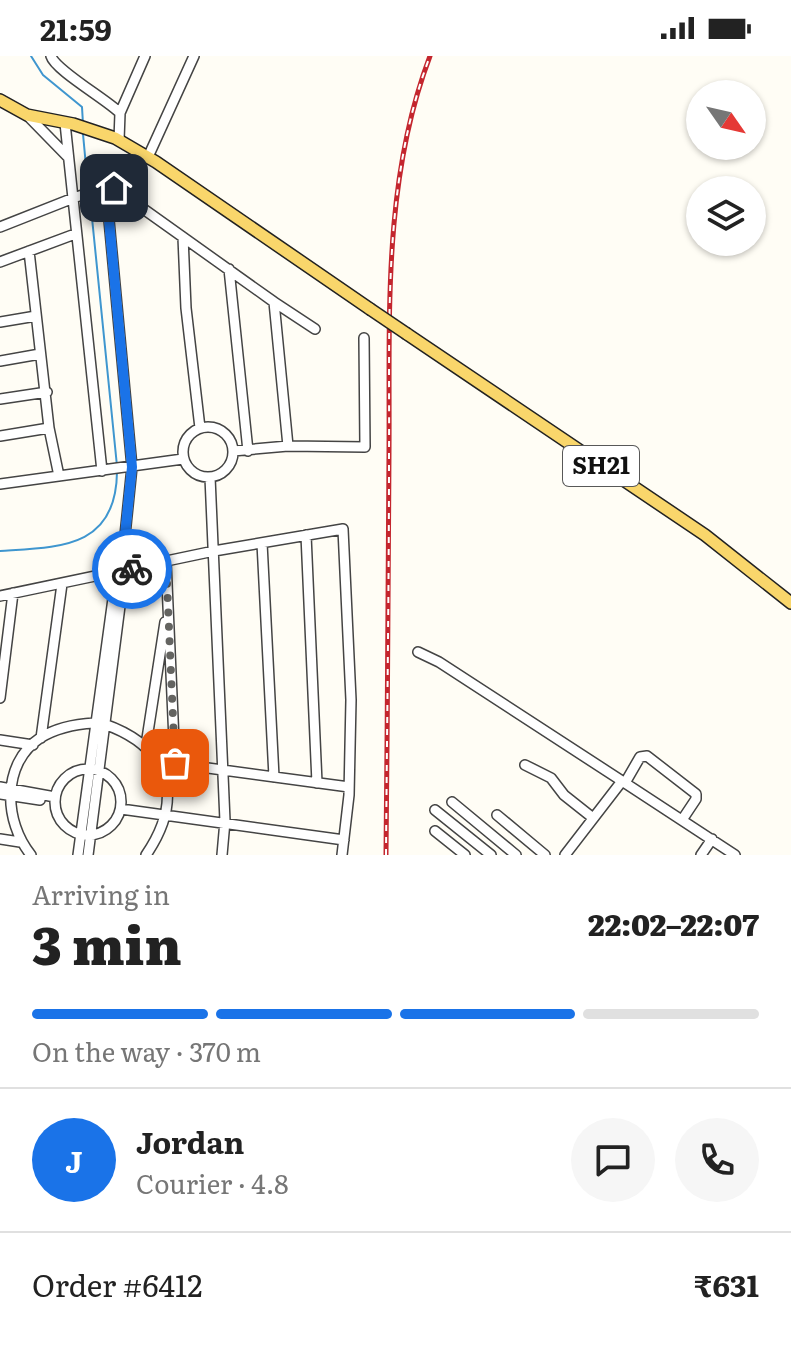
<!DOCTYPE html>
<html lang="en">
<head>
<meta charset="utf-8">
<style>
  body { margin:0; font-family:Literata,serif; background:#f6f6f6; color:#222; height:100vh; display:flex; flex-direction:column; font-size:30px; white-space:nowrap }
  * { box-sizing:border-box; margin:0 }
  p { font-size:26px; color:#767676 }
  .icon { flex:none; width:44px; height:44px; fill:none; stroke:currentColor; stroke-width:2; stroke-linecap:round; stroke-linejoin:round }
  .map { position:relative; height:799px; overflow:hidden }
  .details { display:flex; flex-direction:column; background:#fff; flex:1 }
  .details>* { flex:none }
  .needle { width:52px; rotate:124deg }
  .buttons { position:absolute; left:686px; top:24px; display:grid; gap:16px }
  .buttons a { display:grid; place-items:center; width:80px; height:80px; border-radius:50%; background:#fff; box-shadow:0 2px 6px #0004; font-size:40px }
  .pin { position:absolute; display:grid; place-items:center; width:68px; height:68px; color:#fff; margin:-34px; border-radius:16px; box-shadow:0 4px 12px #0006 }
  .courier { position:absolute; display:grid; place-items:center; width:80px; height:80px; margin:-40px; border:6px solid #1a73e8; border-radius:50%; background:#fff; color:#222; box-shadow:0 2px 10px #0007 }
  .head em { font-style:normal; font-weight:800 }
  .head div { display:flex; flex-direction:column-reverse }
  .head { display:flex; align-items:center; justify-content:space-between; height:136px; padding:0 32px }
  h1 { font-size:52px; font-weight:800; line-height:60px }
  .bar { display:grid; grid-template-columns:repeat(4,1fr); gap:12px 8px; align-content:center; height:96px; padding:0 32px }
  .bar i { height:10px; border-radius:6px; background:#e0e0e0 }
  .bar .selected { background:#1a73e8 }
  .bar p { grid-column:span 4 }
  .line { display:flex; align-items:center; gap:20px; padding:0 32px; border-top:2px solid #e0e0e0 }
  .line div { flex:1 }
  .round { display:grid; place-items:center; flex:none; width:84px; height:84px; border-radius:42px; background:#f6f6f6 }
  .status { display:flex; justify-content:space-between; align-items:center; height:56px; padding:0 40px; background:#fff; direction:ltr }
  .status svg { height:22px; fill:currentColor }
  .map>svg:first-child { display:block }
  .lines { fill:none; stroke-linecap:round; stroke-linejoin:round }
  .stream { stroke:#3f96cf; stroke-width:2 }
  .minor-casing { stroke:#444; stroke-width:12 }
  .major-casing { stroke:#222; stroke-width:14 }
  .minor { stroke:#fff; stroke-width:9 }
  .major { stroke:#f9d66b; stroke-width:11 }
  .rail-casing { stroke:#c4262e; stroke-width:5 }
  .rail { stroke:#fff; stroke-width:2; stroke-dasharray:6; stroke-linecap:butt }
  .major-bridge-casing { stroke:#222; stroke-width:14; stroke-linecap:butt }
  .major-bridge { stroke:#f9d66b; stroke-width:11 }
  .done { stroke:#646461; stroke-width:8; stroke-dasharray:0 14.4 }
  .route { stroke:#1a73e8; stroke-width:10 }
  .labels { text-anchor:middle; stroke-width:8; stroke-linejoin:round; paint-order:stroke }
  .shield { fill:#fff; stroke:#585858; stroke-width:2 }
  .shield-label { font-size:24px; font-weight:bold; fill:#111 }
</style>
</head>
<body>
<div class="status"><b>21:59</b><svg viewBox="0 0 49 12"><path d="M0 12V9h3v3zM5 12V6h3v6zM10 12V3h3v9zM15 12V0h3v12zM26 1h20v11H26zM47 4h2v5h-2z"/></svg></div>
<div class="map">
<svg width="791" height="799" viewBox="0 0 791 799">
  <rect width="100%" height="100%" fill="#fffdf5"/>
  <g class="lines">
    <path class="stream" d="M31 0 43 19 82 51 83 68
      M83 78 88 132
      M90 142 117 410
      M0 495C59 491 116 493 117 416"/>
    <defs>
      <path id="minor" d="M51 0C55 14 106 43 120 57
        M27 59 68 101
        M65 67 102 415
        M119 84 120 57 145 0
        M148 101 194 0
        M0 171 76 141 106 132
        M183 181 186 252 200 372
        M29 195 49 372 59 420
        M0 206 75 178
        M229 213 248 395
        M274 246 315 273
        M0 266 36 260
        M0 305 40 298
        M0 343 47 336
        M183 396a25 25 0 1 1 50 0a25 25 0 1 1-50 0Z
        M0 380 49 372
        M233 395 288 390 365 391 364 282
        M210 421 225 765 222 799
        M0 428 183 403
        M306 479 317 727
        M262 487 274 721
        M166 505 175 707
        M0 540 214 495 343 473 351 644 349 739 342 799
        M418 596 439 606 622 725
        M0 642 13 537
        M104 668C170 691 185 742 146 799
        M41 682 62 528
        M0 684 33 689
        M146 689 165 566
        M156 705 349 731
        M525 709 551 722 564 739 593 762
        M55 746a33 33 0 1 1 66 0a33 33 0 1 1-66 0Z
        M625 727 640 701 647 700 696 738V743L682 764
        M0 731 55 741
        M0 738 40 744
        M452 746 516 799
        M121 753 344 784
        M435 754 491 799
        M497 759 545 799
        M435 775 465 799
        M0 783 20 786
        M31 799C4 766 1 708 40 682 56 672 76 668 94 667
        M78 799 118 506 123 492
        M88 799 125 511 124 489 132 411 106 132H114L274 246 288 390
        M565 799 622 725 735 799
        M701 799 712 783"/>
      <path id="major" d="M0 44 27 59 73 68 115 82 156 106 370 253
        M407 278 705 479 791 547"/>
    </defs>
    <use href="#minor" class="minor-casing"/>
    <use href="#major" class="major-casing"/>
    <use href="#minor" class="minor"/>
    <use href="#major" class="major"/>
    <defs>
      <path id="rail" d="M386 799C387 665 389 531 389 397 390 264 382 126 430 0"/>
    </defs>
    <use href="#rail" class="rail-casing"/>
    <use href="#rail" class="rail"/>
    <defs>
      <path id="major-bridge" d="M370 253 407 278"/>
    </defs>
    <use href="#major-bridge" class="major-bridge-casing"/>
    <use href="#major-bridge" class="major-bridge"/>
  </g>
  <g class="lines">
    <path class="done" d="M132 513 166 505 175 707"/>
    <path class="route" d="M114 132H106L132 411 124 489 116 517 132 513"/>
  </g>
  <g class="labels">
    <rect class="shield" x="563" y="390" width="76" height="40" rx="6"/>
    <g class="shield-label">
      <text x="601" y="418">SH21</text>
    </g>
  </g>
</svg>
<div class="buttons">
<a><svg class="needle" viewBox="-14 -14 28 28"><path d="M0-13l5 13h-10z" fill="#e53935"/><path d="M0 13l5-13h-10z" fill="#767676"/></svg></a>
<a><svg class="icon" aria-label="layers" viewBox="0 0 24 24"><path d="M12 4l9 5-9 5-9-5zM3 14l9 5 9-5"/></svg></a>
</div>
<div class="pin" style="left:175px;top:707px;background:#ea580c"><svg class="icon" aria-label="bag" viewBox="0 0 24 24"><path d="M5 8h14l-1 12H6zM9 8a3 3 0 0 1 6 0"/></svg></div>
<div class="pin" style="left:114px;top:132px;background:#1f2937"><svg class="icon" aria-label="home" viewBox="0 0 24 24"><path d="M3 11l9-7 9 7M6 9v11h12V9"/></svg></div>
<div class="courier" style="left:132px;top:513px"><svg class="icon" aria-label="bike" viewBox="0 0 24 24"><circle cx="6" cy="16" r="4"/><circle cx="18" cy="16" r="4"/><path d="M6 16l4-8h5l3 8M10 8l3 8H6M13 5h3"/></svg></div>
</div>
<section class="details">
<div class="head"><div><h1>3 min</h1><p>Arriving in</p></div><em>22:02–22:07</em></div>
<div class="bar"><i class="selected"></i><i class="selected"></i><i class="selected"></i><i></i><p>On the way · 370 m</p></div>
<div class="line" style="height:144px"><b class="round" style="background:#1a73e8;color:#fff">J</b><div><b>Jordan</b><p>Courier · 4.8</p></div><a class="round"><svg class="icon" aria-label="chat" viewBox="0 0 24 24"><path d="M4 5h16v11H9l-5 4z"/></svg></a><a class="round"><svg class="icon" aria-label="phone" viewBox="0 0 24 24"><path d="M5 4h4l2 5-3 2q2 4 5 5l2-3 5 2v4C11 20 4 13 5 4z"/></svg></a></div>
<div class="line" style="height:104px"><div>Order #6412</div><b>₹631</b></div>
</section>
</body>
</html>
